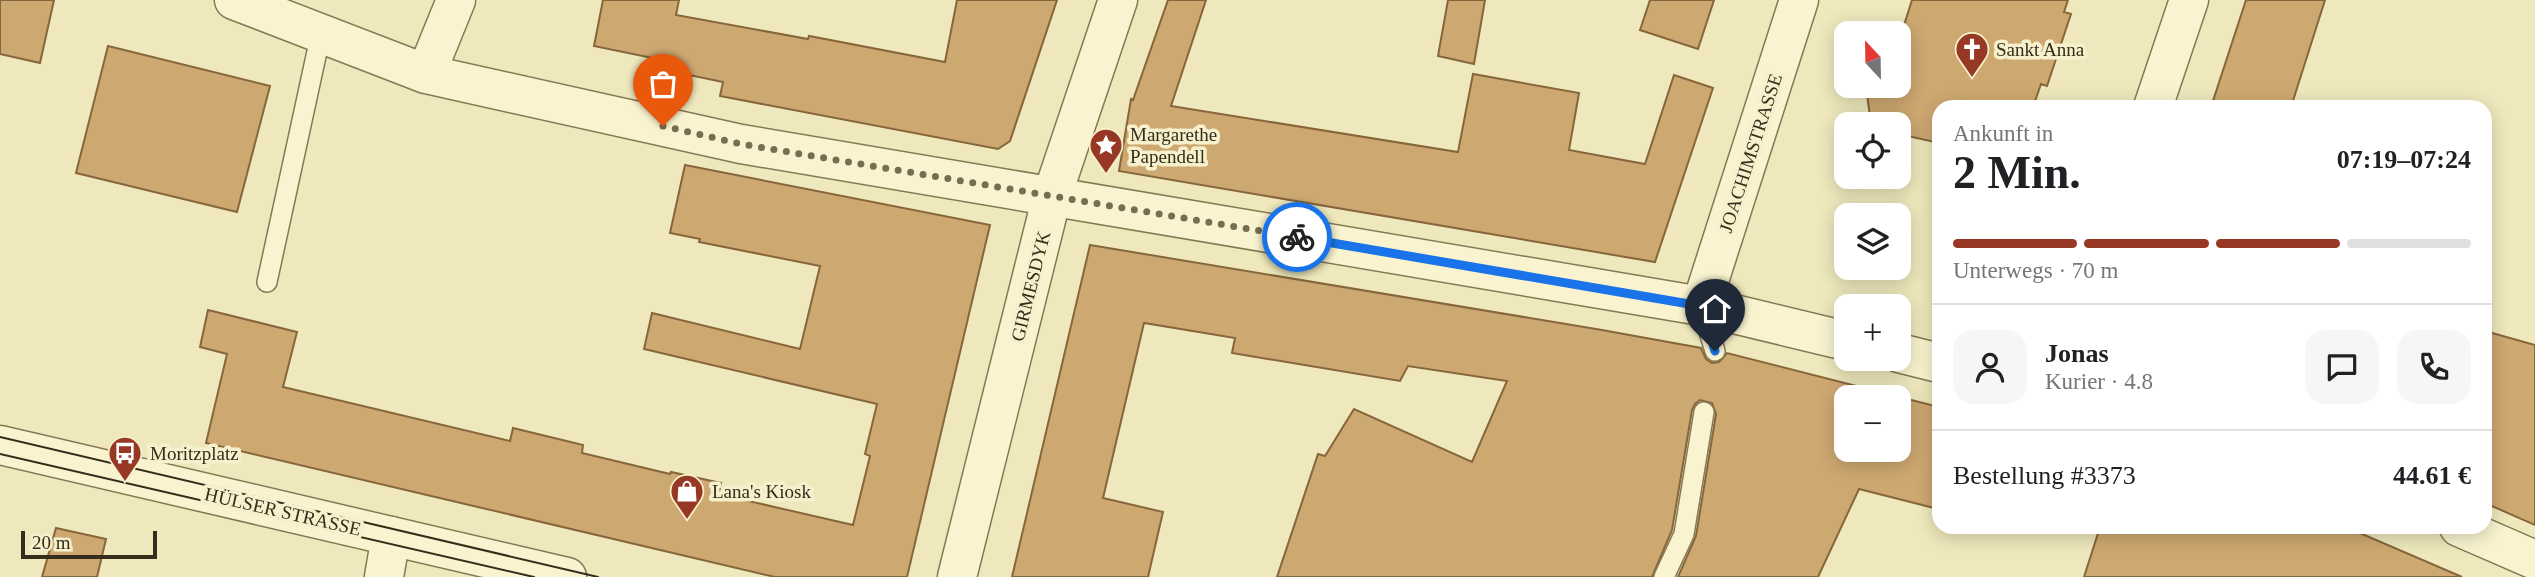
<!DOCTYPE html>
<html lang="de">
<head>
<meta charset="utf-8">
<style>
  body { margin:0; font-family:Georgia,serif; background:#f6f6f6; color:#202124; height:100vh; display:flex; flex-direction:column; font-size:26px; white-space:nowrap }
  * { box-sizing:border-box; margin:0 }
  p { font-size:23px; color:#757577 }
  .icon { flex:none; width:38px; height:38px; fill:none; stroke:currentColor; stroke-width:2; stroke-linecap:round; stroke-linejoin:round }
  .map { position:relative; flex:1; overflow:hidden }
  .sheet { position:absolute; left:1932px; top:100px; width:560px; height:434px; display:flex; flex-direction:column; background:#fff; border-radius:21px; box-shadow:0 4px 18px #0003 }
  .sheet>* { flex:none }
  .needle { width:46px; rotate:338deg }
  .tools { position:absolute; left:1834px; top:21px; display:grid; gap:14px }
  .tools a { display:grid; place-items:center; width:77px; height:77px; border-radius:14px; background:#fff; box-shadow:0 4px 18px #0003; font-size:35px }
  .scale { position:absolute; left:21px; bottom:18px; width:136px; box-sizing:border-box; padding-left:7px; border:4px solid #352c1b; border-top:0; font-size:19px; line-height:24px; white-space:nowrap; color:#352c1b; -webkit-text-stroke:5px #f6f1cc; paint-order:stroke }
  .pin { position:absolute; display:grid; place-items:center; width:60px; height:60px; color:#fff; margin:-72px -30px; border-radius:50% 50% 50% 0; rotate:-45deg; box-shadow:0 0 7px #0007 }
  .pin .icon { rotate:45deg }
  .courier { position:absolute; display:grid; place-items:center; width:70px; height:70px; margin:-35px; border:5px solid #1a73e8; border-radius:50%; background:#fff; color:#222; box-shadow:0 2px 9px #0007 }
  .summary em { font-style:normal; font-weight:700 }
  .summary div { display:flex; flex-direction:column-reverse }
  .summary { display:flex; align-items:center; justify-content:space-between; height:119px; padding:0 21px }
  h1 { font-size:46px; font-weight:700; line-height:52px }
  .bar { display:grid; grid-template-columns:repeat(4,1fr); gap:10px 7px; align-content:center; height:84px; padding:0 21px }
  .bar i { height:9px; border-radius:5px; background:#e0e0e0 }
  .bar .current { background:#963824 }
  .bar p { grid-column:span 4 }
  .line { display:flex; align-items:center; gap:18px; padding:0 21px; border-top:2px solid #e0e0e0 }
  .line div { flex:1 }
  .round { display:grid; place-items:center; flex:none; width:74px; height:74px; border-radius:21px; background:#f6f6f6 }
  .map>svg:first-child { display:block }
  .building { fill:#cea871; stroke:#86663b; stroke-width:2; fill-rule:evenodd }
  .lines { fill:none; stroke-linecap:round; stroke-linejoin:round }
  .service-casing { stroke:#867855; stroke-width:22 }
  .minor-casing { stroke:#867855; stroke-width:41 }
  .tertiary-casing { stroke:#867855; stroke-width:41 }
  .service { stroke:#f9f4cf; stroke-width:19 }
  .minor { stroke:#f9f4cf; stroke-width:38 }
  .tertiary { stroke:#f9f4cf; stroke-width:38 }
  .tram { stroke:#352c1b; stroke-width:2 }
  .done { stroke:#766e53; stroke-width:7; stroke-dasharray:0 12.6 }
  .route { stroke:#1a73e8; stroke-width:9 }
  .labels { text-anchor:middle; stroke-width:7; stroke-linejoin:round; paint-order:stroke }
  .poi-label { font-size:19px; fill:#352c1b; stroke:#f6f1cc; text-anchor:start }
  .street-label { font-size:19px; fill:#352c1b; stroke:#f6f1cc }
</style>
</head>
<body>
<div class="map">
<svg width="2535" height="577" viewBox="0 0 2535 577">
  <rect width="100%" height="100%" fill="#eee8bc"/>
  <path class="building" d="M0 0H54L40 63 0 54Z
    M603 0H679L676 15 808 39 809 36 945 62 957 0H1057L1010 141 998 149 720 96 723 82 665 70 667 61 594 46Z
    M1168 0H1206L1171 106 1458 152 1473 74 1579 93 1569 150 1645 164 1674 75 1713 88 1655 262 1119 171 1131 99 1133 100Z
    M1448 0H1485L1474 64 1438 56Z
    M1650 0H1714L1698 49 1640 30Z
    M1912 0H2068L2064 12 2071 14 2047 86 2041 84 2033 107H1939V143L1899 134V124H1878L1870 117 1866 86H1899V41Z
    M2246 0H2325L2291 107H2211Z
    M108 46 270 86 237 212 76 173Z
    M685 165 990 225 907 577H775L206 443 227 354 200 347 208 310 297 332 283 387 510 441 513 428 583 445 582 453 670 474 671 472 721 483 719 492 731 497 853 525 870 456 865 454 877 404 644 349 652 313 800 349 820 266 699 242 700 239 670 233Z
    M1090 245 1602 330 1701 348 1706 359 1712 363 1719 362 1727 353 1939 407V488L1934 508 1859 489 1818 577H1678L1696 536 1716 414 1712 403 1700 400 1695 404 1692 410 1672 530 1652 577H1277L1318 454 1325 456 1354 409 1472 462 1507 381 1408 366 1400 381 1232 353 1235 338 1144 323 1103 498 1163 512 1148 577H1012ZM1846 397H1899V450H1846Z
    M2485 331 2535 345V525L2485 503Z
    M2100 527H2346L2462 577H2084Z
    M56 528 106 539 97 577H42Z"/>
  <g class="lines">
    <defs>
      <path id="service" d="M267 282 321 33
        M1701 306 1715 351
        M1664 577 1684 534 1704 412"/>
      <path id="minor" d="M234 0 426 74 741 144 1701 306 1846 341
        M426 74 456 0
        M2153 107 2189 0
        M1701 306 1799 0
        M1899 353 1939 363
        M2459 527 2535 560
        M384 577 391 536
        M957 577 1052 196 1118 0"/>
      <path id="tertiary" d="M0 445 567 577"/>
    </defs>
    <use href="#service" class="service-casing"/>
    <use href="#minor" class="minor-casing"/>
    <use href="#tertiary" class="tertiary-casing"/>
    <use href="#service" class="service"/>
    <use href="#minor" class="minor"/>
    <use href="#tertiary" class="tertiary"/>
    <path class="tram" d="M0 437 598 577
      M0 454 534 577"/>
  </g>
  <g class="lines">
    <path class="done" d="M663 126 741 144 1297 237"/>
    <path class="route" d="M1297 237 1701 306 1715 351"/>
  </g>
  <defs>
    <symbol id="church-pin" viewBox="-11 -11 22 30"><path d="M0 17L-7.5 6A9.5 9.5 0 1 1 7.5 6Z" fill="#963824" stroke="#f6f1cc"/><path d="M-1.2-6h2.4v3.5h3.3v2.4h-3.3V6h-2.4V-.1h-3.3v-2.4h3.3Z" fill="#fff"/></symbol>
    <symbol id="sight-pin" viewBox="-11 -11 22 30"><path d="M0 17L-7.5 6A9.5 9.5 0 1 1 7.5 6Z" fill="#963824" stroke="#f6f1cc"/><path d="M0-6L1.8-2.2L6-1.7L2.9 1.2L3.7 5.4L0 3.3L-3.7 5.4L-2.9 1.2L-6-1.7L-1.8-2.2Z" fill="#fff"/></symbol>
    <symbol id="bus-pin" viewBox="-11 -11 22 30"><path d="M0 17L-7.5 6A9.5 9.5 0 1 1 7.5 6Z" fill="#963824" stroke="#f6f1cc"/><path d="M-5-6H5V4H4V6H2V4H-2V6H-4V4H-5ZM-3.5-4V0h7V-4ZM-3.5 1.2v1.5H-2V1.2ZM2 1.2v1.5H3.5V1.2Z" fill="#fff"/></symbol>
    <symbol id="shop-pin" viewBox="-11 -11 22 30"><path d="M0 17L-7.5 6A9.5 9.5 0 1 1 7.5 6Z" fill="#963824" stroke="#f6f1cc"/><path d="M-5-2.5h2.3a2.7 3.5 0 0 1 5.4 0H5L5.5 6h-11ZM-1.5-2.5h3a1.5 2.3 0 0 0-3 0Z" fill="#fff"/></symbol>
  </defs>
  <g fill-rule="evenodd">
    <use href="#church-pin" x="1953" y="30" width="38" height="52"/>
    <use href="#sight-pin" x="1087" y="126" width="38" height="52"/>
    <use href="#bus-pin" x="106" y="434" width="38" height="52"/>
    <use href="#shop-pin" x="668" y="472" width="38" height="52"/>
  </g>
  <g class="labels">
    <g class="poi-label">
      <text x="1996" y="56">Sankt Anna</text>
      <text x="1130" y="141">Margarethe<tspan x="1130" dy="22">Papendell</tspan></text>
      <text x="150" y="460">Moritzplatz</text>
      <text x="712" y="498">Lana's Kiosk</text>
    </g>
    <g class="street-label">
      <text transform="translate(1750 153) rotate(-72)" y="7">JOACHIMSTRASSE</text>
      <text transform="translate(1030 286) rotate(-76)" y="7">GIRMESDYK</text>
      <text transform="translate(283 511) rotate(13)" y="7">HÜLSER STRASSE</text>
    </g>
  </g>
</svg>
<div class="tools">
<a><svg class="needle" viewBox="-14 -14 28 28"><path d="M0-13l5 13h-10z" fill="#e53935"/><path d="M0 13l5-13h-10z" fill="#757577"/></svg></a>
<a><svg class="icon" aria-label="locate" viewBox="0 0 24 24"><circle cx="12" cy="12" r="6"/><path d="M12 2v4M12 18v4M2 12h4M18 12h4"/></svg></a>
<a><svg class="icon" aria-label="layers" viewBox="0 0 24 24"><path d="M12 4l9 5-9 5-9-5zM3 14l9 5 9-5"/></svg></a>
<a>+</a>
<a>−</a>
</div>
<div class="scale">20 m</div>
<div class="pin" style="left:663px;top:126px;background:#ea580c"><svg class="icon" aria-label="bag" viewBox="0 0 24 24"><path d="M5 8h14l-1 12H6zM9 8a3 3 0 0 1 6 0"/></svg></div>
<div class="pin" style="left:1715px;top:351px;background:#1f2937"><svg class="icon" aria-label="home" viewBox="0 0 24 24"><path d="M3 11l9-7 9 7M6 9v11h12V9"/></svg></div>
<div class="courier" style="left:1297px;top:237px"><svg class="icon" aria-label="bike" viewBox="0 0 24 24"><circle cx="6" cy="16" r="4"/><circle cx="18" cy="16" r="4"/><path d="M6 16l4-8h5l3 8M10 8l3 8H6M13 5h3"/></svg></div>
<section class="sheet">
<div class="summary"><div><h1>2 Min.</h1><p>Ankunft in</p></div><em>07:19–07:24</em></div>
<div class="bar"><i class="current"></i><i class="current"></i><i class="current"></i><i></i><p>Unterwegs · 70 m</p></div>
<div class="line" style="height:126px"><a class="round"><svg class="icon" aria-label="person" viewBox="0 0 24 24"><circle cx="12" cy="8" r="4"/><path d="M4 21q1-7 8-7t8 7"/></svg></a><div><b>Jonas</b><p>Kurier · 4.8</p></div><a class="round"><svg class="icon" aria-label="chat" viewBox="0 0 24 24"><path d="M4 5h16v11H9l-5 4z"/></svg></a><a class="round"><svg class="icon" aria-label="phone" viewBox="0 0 24 24"><path d="M5 4h4l2 5-3 2q2 4 5 5l2-3 5 2v4C11 20 4 13 5 4z"/></svg></a></div>
<div class="line" style="height:91px"><div>Bestellung #3373</div><b>44.61 €</b></div>
</section>
</div>
</body>
</html>
